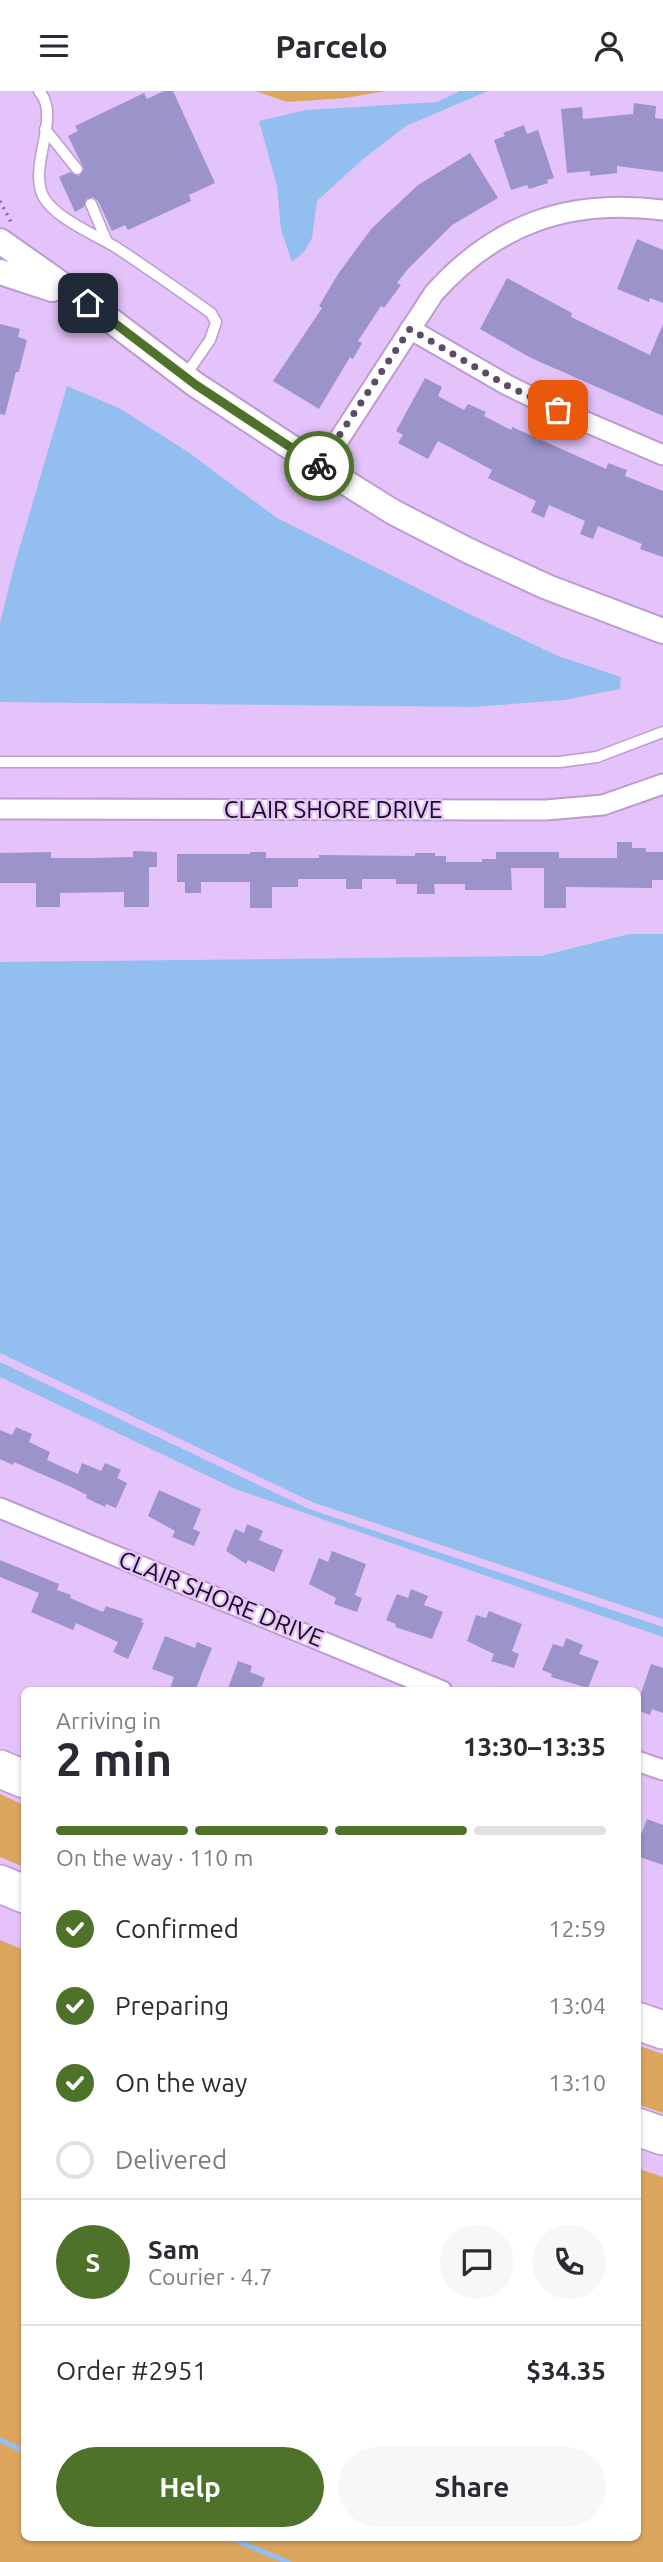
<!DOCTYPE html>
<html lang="en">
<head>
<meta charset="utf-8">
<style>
  body { margin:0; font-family:Ubuntu,sans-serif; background:#f7f7f7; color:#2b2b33; height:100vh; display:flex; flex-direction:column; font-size:26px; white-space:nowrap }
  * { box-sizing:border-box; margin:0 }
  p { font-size:23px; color:#7c7c81 }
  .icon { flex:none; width:38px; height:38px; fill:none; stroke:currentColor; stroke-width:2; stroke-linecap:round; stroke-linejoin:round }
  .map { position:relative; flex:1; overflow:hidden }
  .drawer { position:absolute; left:21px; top:1596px; width:620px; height:854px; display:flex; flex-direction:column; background:#fff; border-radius:10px; box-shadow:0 2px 5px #0004 }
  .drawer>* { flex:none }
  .pin { position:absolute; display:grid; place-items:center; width:60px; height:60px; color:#fff; margin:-30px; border-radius:14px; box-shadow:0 4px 10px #0006 }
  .courier { position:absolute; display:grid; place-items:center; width:70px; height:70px; margin:-35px; border:5px solid #4f722b; border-radius:50%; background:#fff; color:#222; box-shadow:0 2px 9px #0007 }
  .summary em { font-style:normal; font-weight:700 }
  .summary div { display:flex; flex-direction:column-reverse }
  .summary { display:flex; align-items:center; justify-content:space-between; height:119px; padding:0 35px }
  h1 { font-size:46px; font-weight:700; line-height:52px }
  .bar { display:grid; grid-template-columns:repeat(4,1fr); gap:10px 7px; align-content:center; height:84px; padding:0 35px }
  .bar i { height:9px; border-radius:5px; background:#e1e1e2 }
  .bar .on { background:#4f722b }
  .bar p { grid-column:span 4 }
  .line { display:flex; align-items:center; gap:18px; padding:0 35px; border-top:2px solid #e1e1e2 }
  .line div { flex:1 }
  .round { display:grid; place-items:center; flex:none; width:74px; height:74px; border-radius:37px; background:#f7f7f7 }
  ol { padding:0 35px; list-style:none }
  li { display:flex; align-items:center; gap:21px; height:77px }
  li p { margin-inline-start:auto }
  li .icon { padding:7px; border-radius:50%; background:#4f722b; color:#fff; stroke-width:4 }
  li:last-child { color:#7c7c81 }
  li i { width:38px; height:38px; border:4px solid #e1e1e2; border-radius:50% }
  .button { display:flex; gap:14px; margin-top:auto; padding:14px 35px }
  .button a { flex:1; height:80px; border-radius:42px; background:#4f722b; color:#fff; font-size:28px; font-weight:700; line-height:80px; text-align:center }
  .button a+a { background:#f7f7f7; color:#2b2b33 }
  header { display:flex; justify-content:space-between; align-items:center; height:91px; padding:0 35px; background:#fff; font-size:32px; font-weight:700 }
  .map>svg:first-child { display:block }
  .green { fill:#dda65f }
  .water { fill:#93bff0 }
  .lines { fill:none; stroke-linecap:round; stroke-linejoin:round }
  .stream { stroke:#93bff0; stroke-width:5 }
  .building { fill:#9c93cb }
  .service-casing { stroke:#bb9bd0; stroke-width:13 }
  .minor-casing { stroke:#bb9bd0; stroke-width:23 }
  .tertiary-casing { stroke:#bb9bd0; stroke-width:28 }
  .motorway-casing { stroke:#bb9bd0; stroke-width:40 }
  .path { stroke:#877097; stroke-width:3.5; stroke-dasharray:2 5; stroke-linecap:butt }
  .service { stroke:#fff; stroke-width:10 }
  .minor { stroke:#fff; stroke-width:19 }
  .tertiary { stroke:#fff; stroke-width:24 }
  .motorway { stroke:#fff; stroke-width:37 }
  .done { stroke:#5d4b6a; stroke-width:7; stroke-dasharray:0 12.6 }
  .route { stroke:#4f722b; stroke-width:9 }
  .labels { text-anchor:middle; stroke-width:5; stroke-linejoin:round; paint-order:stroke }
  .street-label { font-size:24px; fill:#150a1d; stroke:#e4c3fa }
</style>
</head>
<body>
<header><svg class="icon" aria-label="menu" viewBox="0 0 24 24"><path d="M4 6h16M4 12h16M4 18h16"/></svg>Parcelo<svg class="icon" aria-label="person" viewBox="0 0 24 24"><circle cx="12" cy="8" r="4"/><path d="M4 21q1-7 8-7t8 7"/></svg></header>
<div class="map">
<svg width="663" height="2471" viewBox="0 0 663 2471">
  <rect width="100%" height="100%" fill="#e4c3fa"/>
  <path class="green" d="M255 0H386L345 7 287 11Z
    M0 1703 24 1714V1776L0 1766Z
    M0 1849 24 1859V2446H637V2077L663 2086V2471H0Z
    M637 1954 663 1963V2022L637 2013Z"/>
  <path class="water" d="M460 0H488L406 35 362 69 317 110 312 147 304 161 292 171 281 139 277 95 259 30 306 19 437 11Z
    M67 295 121 318 188 361 277 427 465 521 558 565 621 586 620 598 564 609 474 616 0 611V532L15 472Z
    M629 843H663V1528L312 1411 0 1262V871L541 865Z
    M0 1271 309 1418 663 1536V1546L235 1398 0 1286Z"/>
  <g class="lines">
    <path class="stream" d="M0 2349 24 2360
      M227 2446 288 2471"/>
  </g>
  <path class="building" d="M164 0H173L215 92 189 104 191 110 128 139 125 134 112 140 98 110 93 106 86 108 84 116 75 121 59 86 70 81 79 85 84 78 68 45 78 40 75 35 144 2 147 8Z
    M634 12 656 15 655 27 663 28V81L617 75V82L590 85V80L567 82 561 18 582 16 583 28 633 23Z
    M524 34 527 43 538 39 554 87 547 89 548 92 529 98 527 94 511 99 494 49 505 45 503 42Z
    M470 62 498 107 452 134 407 179 397 192 401 194 384 217 381 215 358 250 362 252 353 268 350 266 319 318 273 290 322 217 319 215 338 183 372 137 418 94Z
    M637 148 663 159V212L650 207 649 211 617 198Z
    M507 187 572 222 571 226 650 264 663 233V325L531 267 480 238Z
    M0 233 20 238 18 246 27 249 19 281H16L5 324 0 323Z
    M425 287 442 296 438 305 464 319 468 313 486 321 484 325 511 339 512 336 519 339 606 378 608 372 627 379 625 385 663 400V466L640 458 642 453 598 435 593 448 580 443 585 430 549 414 544 427 531 421 536 410 488 387 492 379 438 350 428 368 398 352 403 344 396 340Z
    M617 751H632V757H646V761H663V789H652V797L566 796V817H544V777H511L512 799H465V793H434L435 803H417V793H396V788H362V798H346V788H298V796H272V817H250V791H201V802H185V791H177V763H250V761H266V767H319V764L415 765V762H435V765H446V771H482V768H496V761H559V767H617Z
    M133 760 157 761V776H149V816H124V801L60 802V816H36V792H0V762L51 761V767H91L133 766Z
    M16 1336 32 1343 29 1351 50 1361 47 1369 78 1383 82 1372 101 1380 105 1372 121 1379 117 1387 127 1392 116 1417 106 1413 105 1416 86 1407 87 1404 71 1396 14 1371 13 1374 0 1368V1339L12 1344Z
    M159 1399 201 1418 193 1438 200 1441 194 1455 172 1446 175 1440 148 1425Z
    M247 1433 263 1440 259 1449 283 1459 274 1481 248 1469 246 1473 226 1460 235 1438 244 1442Z
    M332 1460 366 1473 355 1504 362 1507 357 1521 334 1513 336 1507 309 1493 319 1467 328 1471Z
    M0 1469 59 1493 57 1499 71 1504 70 1507 103 1521 106 1515 143 1528 141 1531 144 1532 128 1568 113 1561 118 1551 76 1532 73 1539 31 1521 39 1502 0 1486Z
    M411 1498 428 1505 424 1514 443 1521 432 1548 395 1536 396 1533 386 1529 397 1503 408 1507Z
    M489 1520 522 1533 512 1560 519 1563 514 1577 491 1570 494 1563 467 1550 476 1524 486 1527Z
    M165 1545 195 1557 197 1551 212 1557 195 1600H169L174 1586 152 1578Z
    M566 1547 583 1554 579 1563 599 1570 588 1597 551 1586 552 1583 542 1579 553 1553 563 1556Z
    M238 1570 252 1575 250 1581 265 1587 260 1600H227Z
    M651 1573 663 1577V1622L652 1618 650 1624 637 1619V1614Z
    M647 1728 663 1734V1774L637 1765V1755Z"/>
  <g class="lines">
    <defs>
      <path id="service" d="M39 0C62 25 28 74 43 105 54 127 96 144 117 157 149 178 180 200 211 222L216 231 210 249 185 285
        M45 38 77 78
        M91 113 107 151
        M0 671H560L597 666 663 641"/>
      <path id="minor" d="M410 238 507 294 558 319 663 364
        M321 376 434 202C497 132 570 107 663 119
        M0 718 546 719 603 714 663 693
        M0 1417 442 1600
        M637 1670 663 1679"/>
      <path id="tertiary" d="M0 150 88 212 196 294 321 376 393 421 469 460 547 496 663 540
        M0 181 52 198"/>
      <path id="motorway" d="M0 1678 24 1688
        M0 1793 24 1803
        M637 1930 663 1939
        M637 2036 663 2045"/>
    </defs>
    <use href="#service" class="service-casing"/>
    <use href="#minor" class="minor-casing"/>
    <use href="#tertiary" class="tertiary-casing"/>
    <use href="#motorway" class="motorway-casing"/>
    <path class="path" d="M0 110 11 131"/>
    <use href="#service" class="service"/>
    <use href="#minor" class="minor"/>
    <use href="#tertiary" class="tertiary"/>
    <use href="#motorway" class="motorway"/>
  </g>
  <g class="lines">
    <path class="done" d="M319 375 410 238 506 294 558 319"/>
    <path class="route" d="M88 212 196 294 319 375"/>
  </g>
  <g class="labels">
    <g class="street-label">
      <text x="333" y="727">CLAIR SHORE DRIVE</text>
      <text transform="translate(221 1508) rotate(22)" y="8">CLAIR SHORE DRIVE</text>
    </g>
  </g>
</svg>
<div class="pin" style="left:558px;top:319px;background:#ea580c"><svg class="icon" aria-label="bag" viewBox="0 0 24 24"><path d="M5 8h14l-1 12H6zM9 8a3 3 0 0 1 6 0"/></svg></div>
<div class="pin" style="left:88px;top:212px;background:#1f2937"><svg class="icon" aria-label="home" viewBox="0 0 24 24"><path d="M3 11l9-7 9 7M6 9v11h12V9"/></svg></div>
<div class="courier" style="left:319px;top:375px"><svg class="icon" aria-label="bike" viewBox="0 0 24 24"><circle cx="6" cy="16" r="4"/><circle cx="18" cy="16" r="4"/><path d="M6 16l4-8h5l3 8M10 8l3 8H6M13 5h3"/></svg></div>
<section class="drawer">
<div class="summary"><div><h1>2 min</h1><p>Arriving in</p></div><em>13:30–13:35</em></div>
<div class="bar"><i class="on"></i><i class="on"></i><i class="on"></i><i></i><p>On the way · 110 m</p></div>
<ol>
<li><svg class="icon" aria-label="check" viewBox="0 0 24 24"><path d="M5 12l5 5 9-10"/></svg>Confirmed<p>12:59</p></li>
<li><svg class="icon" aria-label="check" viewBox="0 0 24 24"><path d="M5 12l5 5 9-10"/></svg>Preparing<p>13:04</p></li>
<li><svg class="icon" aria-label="check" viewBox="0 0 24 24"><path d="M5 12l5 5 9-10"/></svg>On the way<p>13:10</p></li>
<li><i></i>Delivered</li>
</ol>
<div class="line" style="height:126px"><b class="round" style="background:#4f722b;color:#fff">S</b><div><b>Sam</b><p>Courier · 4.7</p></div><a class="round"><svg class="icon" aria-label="chat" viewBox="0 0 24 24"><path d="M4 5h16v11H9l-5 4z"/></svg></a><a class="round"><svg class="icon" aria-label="phone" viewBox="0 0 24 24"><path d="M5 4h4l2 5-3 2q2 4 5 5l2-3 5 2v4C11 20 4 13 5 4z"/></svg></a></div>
<div class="line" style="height:91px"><div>Order #2951</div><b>$34.35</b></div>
<div class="button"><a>Help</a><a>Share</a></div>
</section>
</div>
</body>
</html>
